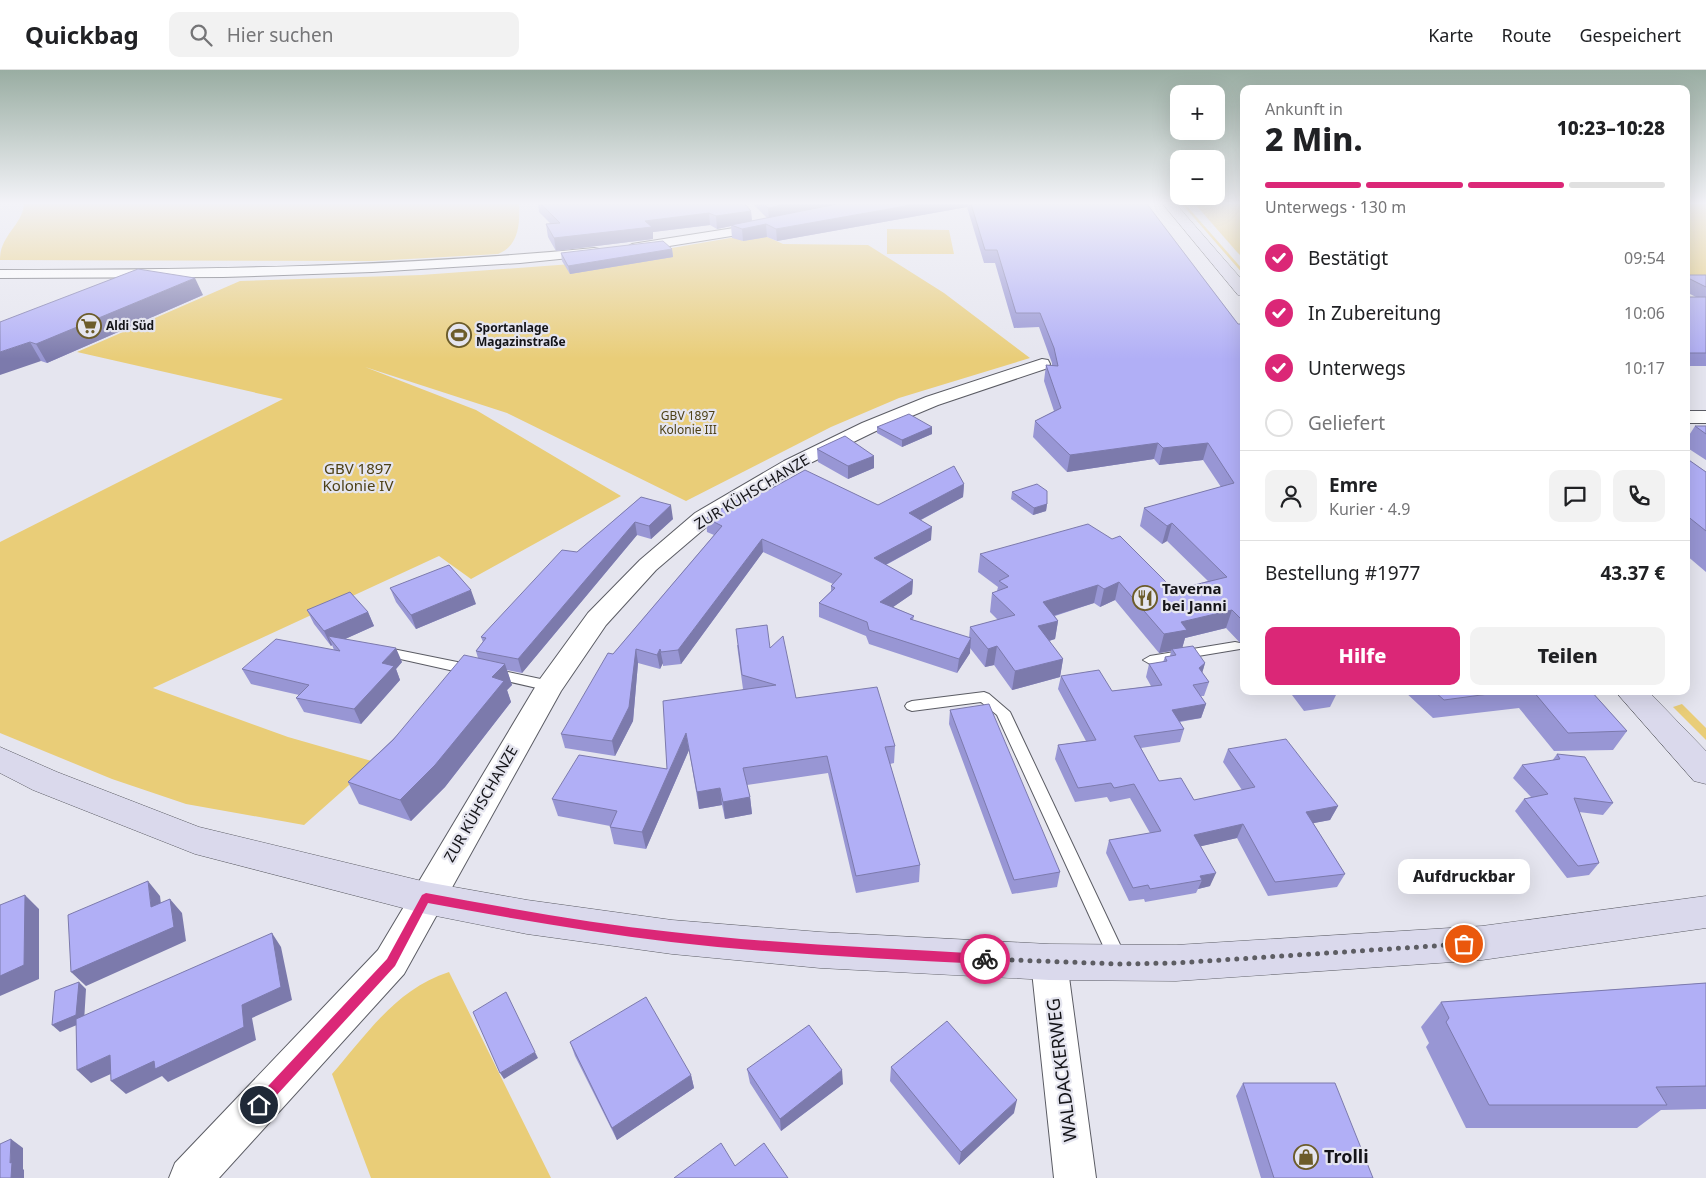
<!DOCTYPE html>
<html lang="de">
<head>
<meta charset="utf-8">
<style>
  body { margin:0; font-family:"Noto Sans",sans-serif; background:#f2f2f2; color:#202124; height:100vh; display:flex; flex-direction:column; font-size:19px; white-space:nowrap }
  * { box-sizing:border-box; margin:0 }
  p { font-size:16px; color:#757577 }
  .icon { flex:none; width:28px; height:28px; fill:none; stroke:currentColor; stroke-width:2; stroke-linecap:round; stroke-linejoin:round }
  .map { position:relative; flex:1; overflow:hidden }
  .sheet { position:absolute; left:1240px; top:15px; width:450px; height:610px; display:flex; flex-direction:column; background:#fff; border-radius:10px; box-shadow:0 5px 20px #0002 }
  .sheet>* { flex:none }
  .controls { position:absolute; left:1170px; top:15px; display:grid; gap:10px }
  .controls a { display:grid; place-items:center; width:55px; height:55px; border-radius:10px; background:#fff; box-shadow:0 5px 20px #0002; font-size:25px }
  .pin { position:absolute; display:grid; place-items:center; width:42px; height:42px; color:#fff; margin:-21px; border:2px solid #fff; border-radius:50%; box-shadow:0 1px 5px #0007 }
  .courier { position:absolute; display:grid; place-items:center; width:50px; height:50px; margin:-25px; border:4px solid #db2777; border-radius:50%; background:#fff; color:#222; box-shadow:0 1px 6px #0007 }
  .bubble { position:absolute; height:35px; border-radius:10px; background:#fff; box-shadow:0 5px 20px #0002; font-size:16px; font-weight:800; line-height:35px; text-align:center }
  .summary em { font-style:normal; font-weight:800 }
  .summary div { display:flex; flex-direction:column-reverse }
  .summary { display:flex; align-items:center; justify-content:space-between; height:85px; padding:0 25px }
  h1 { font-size:32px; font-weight:800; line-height:38px }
  .bar { display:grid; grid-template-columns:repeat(4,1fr); gap:8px 5px; align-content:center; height:60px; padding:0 25px }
  .bar i { height:6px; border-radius:4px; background:#e0e0e0 }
  .bar .current { background:#db2777 }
  .bar p { grid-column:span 4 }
  .line { display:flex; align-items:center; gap:12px; padding:0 25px; border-top:1px solid #e0e0e0 }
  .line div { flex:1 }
  .round { display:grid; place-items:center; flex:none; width:52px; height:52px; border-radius:10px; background:#f2f2f2 }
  ol { padding:0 25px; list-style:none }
  li { display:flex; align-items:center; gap:15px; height:55px }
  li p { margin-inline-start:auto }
  li .icon { padding:5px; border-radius:50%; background:#db2777; color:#fff; stroke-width:4 }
  li:last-child { color:#757577 }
  li i { width:28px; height:28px; border:2px solid #e0e0e0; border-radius:50% }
  .cta { display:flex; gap:10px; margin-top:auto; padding:10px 25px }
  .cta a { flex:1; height:58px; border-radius:10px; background:#db2777; color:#fff; font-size:20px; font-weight:800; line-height:58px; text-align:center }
  .cta a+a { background:#f2f2f2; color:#202124 }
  header { display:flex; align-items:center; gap:30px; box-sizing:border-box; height:70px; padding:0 25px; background:#fff; border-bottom:1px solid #e0e0e0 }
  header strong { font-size:24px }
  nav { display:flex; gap:28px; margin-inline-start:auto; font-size:18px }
  .search { width:350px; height:45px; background:#f2f2f2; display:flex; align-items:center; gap:12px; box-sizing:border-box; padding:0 18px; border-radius:10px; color:#757577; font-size:19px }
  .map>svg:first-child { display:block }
  .green { fill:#e9cd78 }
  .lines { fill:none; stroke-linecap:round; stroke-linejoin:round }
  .lane-casing { stroke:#5b5c64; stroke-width:2 }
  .street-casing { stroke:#5b5c64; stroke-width:2 }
  .secondary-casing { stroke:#5b5c64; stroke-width:1 }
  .lane { fill:#fff; fill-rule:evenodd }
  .street { fill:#fff; fill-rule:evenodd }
  .secondary { fill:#dad9ec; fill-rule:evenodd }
  .wall { fill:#9896d4 }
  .shaded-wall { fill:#7c7aac }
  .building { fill:#b1aff6; stroke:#7c7aac }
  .route { fill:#db2777 }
  .done { stroke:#5d5d63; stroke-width:5; stroke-dasharray:0 9 }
  .labels { text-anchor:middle; stroke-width:4.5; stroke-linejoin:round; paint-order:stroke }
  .far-poi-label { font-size:12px; font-weight:bold; fill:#141418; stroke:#e5e5ef; text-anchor:start }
  .far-park-label { font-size:12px; fill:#4d4015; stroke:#e5e5ef }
  .park-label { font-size:15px; fill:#4d4015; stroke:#e5e5ef }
  .street-label { font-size:15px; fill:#141418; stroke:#e5e5ef }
  .poi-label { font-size:15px; font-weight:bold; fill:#141418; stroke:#e5e5ef; text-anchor:start }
  .near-street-label { font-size:18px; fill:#141418; stroke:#e5e5ef }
  .near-poi-label { font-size:18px; font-weight:bold; fill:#141418; stroke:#e5e5ef; text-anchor:start }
</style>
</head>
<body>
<header>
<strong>Quickbag</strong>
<div class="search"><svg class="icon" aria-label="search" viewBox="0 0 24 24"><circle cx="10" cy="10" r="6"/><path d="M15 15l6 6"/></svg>Hier suchen</div>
<nav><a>Karte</a><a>Route</a><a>Gespeichert</a></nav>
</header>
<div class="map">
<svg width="1706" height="1108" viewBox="0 0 1706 1108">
  <rect width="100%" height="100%" fill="#e5e5ef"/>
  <path class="green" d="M22 134H519C520 153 519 176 498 184L372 191 0 190C0 165 21 157 24 135Z
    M1182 134H1185L1244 201V205Z
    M1195 134H1244V189L1237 182Z
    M1686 134H1706V214L1686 215Z
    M887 159 949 160 954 184H887Z
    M759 163 783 174 868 175 944 223 1030 288 899 328 831 357 686 431 507 343 365 297 476 340 621 426 471 509 439 486 153 618 288 667 375 692 304 755 186 734 112 709 0 663V472L283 329 77 282 240 211 421 205 585 193Z
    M1682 634 1706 658V670L1673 637Z
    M449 902 551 1108H371L332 1004C367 964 396 919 449 902Z"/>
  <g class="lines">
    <defs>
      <path id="lane" d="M1235 572 1240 573 1241 576 1240 579 1150 594 1143 590 1150 586Z
        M383 577 472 595 479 600 472 605 378 584 377 581Z
        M494 599 550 611 555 613 557 616 555 619 550 621 489 607 487 604Z
        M984 622 989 624 1010 642 1124 883 1127 889 1124 895 1118 897 1112 895 997 645 981 632 912 641 907 639 905 636 907 633 912 631Z"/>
      <path id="street" d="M765 153 771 157 769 160 632 182 625 178 632 174Z
        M594 178 599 179 601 182 599 185 520 193 372 202 223 207 0 208V200C198 200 396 197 594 178Z
        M1042 289 1048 290 1050 294 1048 298 938 335 876 361 798 399 711 453 656 500 606 555 561 621 404 904 219 1108H169L175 1093 378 880 540 609 588 543 640 490 695 443 784 391 862 353 926 327Z
        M1686 341H1706V353H1686Z
        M1049 876 1062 880 1067 892 1096 1108H1054L1031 892 1036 880Z"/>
      <path id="secondary" d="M1163 134H1176L1244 212V227L1238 225Z
        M1615 621H1648L1706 681V714L1694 711Z
        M0 677 57 702 199 757 426 812 527 830 672 850 820 862 1049 874 1176 875 1482 856 1706 826V858L1482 890 1176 911 1049 910 820 898 672 884 527 864 426 844 195 784 33 720 0 703Z"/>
    </defs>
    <use href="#lane" class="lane-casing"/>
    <use href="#street" class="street-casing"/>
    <use href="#secondary" class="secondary-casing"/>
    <use href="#lane" class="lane"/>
    <use href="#street" class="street"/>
    <use href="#secondary" class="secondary"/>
  </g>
  <path class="wall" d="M538 134H745L751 141 752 151 767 148 753 134H1147L1238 254H1244V577L1226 558 1185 568 1182 578 1205 593 1202 603 1209 612 1204 626H1201L1206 634 1201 648 1180 652 1184 659 1180 672 1141 678 1159 711 1194 730 1242 720 1223 692 1228 679 1338 736 1330 750 1313 753 1345 804 1337 817 1268 826 1237 768 1201 776 1210 816 1198 819 1196 823 1145 832 1144 829 1129 831 1106 783 1109 770 1150 763 1130 728 1110 732 1107 727 1075 732 1055 689 1058 675 1086 671 1058 619 1061 606 1112 621 1151 616 1146 607 1149 594 1163 592 1165 587 1170 586 1171 581 1159 583 1115 530 1100 537 1094 533 1055 546 1058 551 1055 569 1049 571 1063 589 1060 607 1012 620 994 595 985 597 970 578V583L957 603 869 574 866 566 819 547V533L831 521V516L833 514 763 482 681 594 663 596V593L660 599 638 593 633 651 615 686 565 678 561 664 613 584 714 465 707 462 706 448 767 421 878 435 964 414 963 427 921 450 931 470 886 495 913 510 912 524 893 537 914 546 913 550 969 568 970 557 998 550 990 542 992 523 997 521 998 517 978 502 980 484 1174 520 1208 511 1167 471 1162 474 1140 456 1144 438 1221 417 1203 390 1159 395 1154 389 1067 402 1033 367 1035 351 1054 341 1044 311 1046 295 1052 296V293L1039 257 1014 258 995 193H984L967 137 777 171 767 167 743 171 732 168 731 156 717 159 710 155 653 162V169L556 181 548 167 546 154H551L539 142Z
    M672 179 673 187 570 204 562 191 561 183Z
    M1686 205H1706V296H1686V227H1696L1686 222Z
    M203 225 47 293 41 291 0 252Z
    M1695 356H1706V390L1686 377V370Z
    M877 357H932V364L902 377 877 363Z
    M817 379 874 386V398L848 409 818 392Z
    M1686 388 1706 402V502L1686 485Z
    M1012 422 1047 434 1046 441 1033 445 1011 429Z
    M641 427 673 449 651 469 637 465 522 603 507 600 512 615 507 620 511 632 445 717 411 751 359 734 348 712 478 588 476 581 483 572 481 567 577 482Z
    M390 518 476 534 416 559 396 532Z
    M307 540 368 542 374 556 345 569 402 592 396 599 400 610 361 654 304 642 296 628 299 625 251 614 242 599 334 580 332 575 331 576 314 554Z
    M737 575 770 578 796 628 895 676 894 693 890 694 920 795 919 812 856 823 828 703 747 715 750 727 752 744 725 749 722 735 699 739 689 680 646 779 614 774 610 757V756L558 746 552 729 667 699 743 619Z
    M1289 621H1338L1330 637 1304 641Z
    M1404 621H1591L1627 661 1613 680 1554 681 1519 638 1433 648Z
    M950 640 1060 802 1057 817 1012 824 949 654Z
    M1557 684 1613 733 1603 745 1579 742 1599 793 1589 805 1567 808 1515 741 1524 729 1531 727 1513 708 1522 695 1552 691Z
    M1706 913V1039L1661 1040 1637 1058H1466L1426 977 1429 973 1421 957 1441 932Z
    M570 972 691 1005 694 1018 617 1070 575 986Z
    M891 997 1014 1043 959 1095 890 1011Z
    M747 999 843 1014 781 1061 750 1013Z
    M1243 1013 1373 1108H1261L1236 1026Z"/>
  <path class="shaded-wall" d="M787 134H845L769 150 768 138Z
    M917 134H967V137L777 171 776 159Z
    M751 141 752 153 731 155V156L717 159 716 146Z
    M709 143 710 155 653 162V169L556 181 554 168 645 151Z
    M766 154 767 167 743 171 742 159Z
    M672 179 673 187 570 204 568 196Z
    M195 208 203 225 47 293 36 274Z
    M30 272 41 291 0 305V282Z
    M932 357V364L902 377V370Z
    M1158 373 1154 389 1067 402 1070 385Z
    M1208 373 1203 390 1159 395 1163 378Z
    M874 386V398L848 409V396Z
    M964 414 963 427 909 456V443Z
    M1047 434 1046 441 1033 445 1034 438Z
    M671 435 673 449 651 469 649 456Z
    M635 452 637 465 522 603 518 589Z
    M1172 453 1167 471 1162 474 1167 456Z
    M932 457 931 470 874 501V488Z
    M762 469 763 482 681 594 678 580Z
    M913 510 912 524 880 546V532Z
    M1119 512 1115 530 1100 537 1104 519Z
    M1098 515 1094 533 1040 550 1043 532Z
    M471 520 476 534 416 559 411 545Z
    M1232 540 1226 558 1185 568 1182 579H1172L1171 581 1159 583 1164 564 1181 552Z
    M368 542 374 556 334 574 328 566 332 575 331 576 324 561Z
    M1058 551 1055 569 1035 575 1038 556Z
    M971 568 970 583 957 603 959 589Z
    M997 576 994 595 985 597 988 579Z
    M396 578 402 592 396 599 400 610 361 654 354 639 382 593Z
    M636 579 638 593 633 651 615 686 612 671Z
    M660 579 663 593 660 599 657 585Z
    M1063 589 1060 607 1012 620 1015 601Z
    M1205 593 1201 607 1199 598Z
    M505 594 512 615 507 620 511 632 445 717 411 751 400 730 492 607Z
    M1206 634 1201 648 1168 653 1172 640Z
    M686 663 689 680 646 779 642 762Z
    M720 718 722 735 699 739 697 722Z
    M750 727 752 744 725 749 723 732Z
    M1338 736 1330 750 1299 756 1306 742Z
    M1243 754 1237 768 1189 779 1194 765Z
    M1216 803 1210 816 1198 819 1202 810 1200 806Z
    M148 811 160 826 163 851 151 837Z
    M25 825 39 839V909L0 926V906Z
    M170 829 182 843 186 871 86 916 71 902Z
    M272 863 281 877 292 930 252 948 256 970 168 1012 162 1006 126 1024 111 1011Z
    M79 912 86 919 84 952 60 962 52 955Z
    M535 982 538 988 504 1009 500 1003Z
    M110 985 124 998 91 1013 77 1000Z
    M842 1000 843 1014 781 1061 780 1049Z
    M691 1005 694 1018 617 1070 612 1058Z
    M1017 1030 1014 1043 959 1095 961 1082Z
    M11 1069 23 1078V1099L24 1100V1108H11L10 1093Z"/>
  <path class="building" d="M541 134H745L751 141 716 146 709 143 645 151 652 157 554 168 546 154 560 153Z
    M764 134H787L768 138Z
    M837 134H917L776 159 766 154 742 159 731 155Z
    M971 134H1147L1238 254H1244V552L1232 540 1181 552 1187 560 1164 564 1119 512 1104 519 1098 515 1043 532 1058 551 1038 556 1063 589 1015 601 997 576 988 579 970 557 1015 545 992 523 1008 517 999 511 1009 506 980 484 1088 454 1112 469 1120 466 1174 520 1227 507 1172 453 1167 456 1144 438 1234 413 1208 373 1163 378 1158 373 1070 385 1035 351 1061 338 1046 295 1058 296 1054 278 1040 243H1016L997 180H985Z
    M663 171 672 179 568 196 561 183Z
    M138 199 195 208 36 274 30 272 0 282V252Z
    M1686 205H1706V217L1686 207Z
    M1686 227H1706V283H1686Z
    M909 344 932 357 902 370 877 357Z
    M1695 356H1706V364Z
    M845 366 874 386 848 396 817 379Z
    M1686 388 1706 402V461L1686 445Z
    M954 396 964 414 909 443 932 457 874 488 913 510 880 532 914 546 910 549 971 568 959 589 869 560 867 552 819 533 835 518 831 516 842 504 762 469 678 580 661 582 660 579 657 585 636 579 629 637 612 671 561 664 608 583 613 584 722 456 706 448 758 417 767 421 805 400 878 435Z
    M1037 414 1047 421V434L1034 438 1012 422Z
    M641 427 671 435 649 456 635 452 518 589 476 581 486 568 481 567 562 480 577 482Z
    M449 495 471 520 411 545 390 518Z
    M350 522 368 542 324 561 307 540Z
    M767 555 770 578 783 566 796 628 877 617 895 676 885 677 920 795 856 806 827 686 743 698 750 727 723 732 720 718 697 722 686 663 642 762 610 757 617 741 552 729 579 685 667 699 663 631 776 615 742 605 736 559Z
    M328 566 396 578 382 593 394 596 354 639 296 628 309 615 242 599 276 569 340 581Z
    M1193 576 1205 593 1199 598 1209 612 1193 615 1206 634 1172 640 1184 659 1134 666 1159 711 1181 708 1194 730 1255 717 1228 679 1286 669 1338 736 1306 742 1345 804 1275 812 1243 754 1194 765 1216 803 1200 806 1202 810 1150 819 1148 815 1133 818 1109 770 1161 761 1134 714 1114 718 1111 713 1078 718 1058 675 1096 670 1061 606 1099 600 1112 621 1162 615 1149 594 1167 591 1165 587 1176 585 1172 579Z
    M464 585 505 594 492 607 504 611 435 695 400 730 348 712 393 670Z
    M1434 621H1511L1444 630Z
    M1533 621H1591L1627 661 1568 663Z
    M989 634 1060 802 1014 810 950 640Z
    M1557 684 1585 687 1613 733 1574 728 1599 793 1578 796 1524 729 1548 724 1522 695 1560 689Z
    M148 811 151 837 170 829 174 857 71 902 68 845Z
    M25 825 24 895 0 906V835Z
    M272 863 281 917 242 935 244 957 155 999 154 991 111 1011 110 985 77 1000 76 949Z
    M79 912 76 945 52 955 55 921Z
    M1706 913V1016L1656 1017 1667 1035H1489L1446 952 1449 948 1441 932Z
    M506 922 535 982 500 1003 473 942Z
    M646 927 691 1005 612 1058 570 972Z
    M947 951 1017 1030 961 1082 891 997Z
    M809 955 842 1000 780 1049 747 999Z
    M1243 1013H1335L1373 1108H1274Z
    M11 1069 10 1093 12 1092 11 1108H0V1074Z
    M721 1073 735 1096 764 1073 788 1108H674Z"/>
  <linearGradient id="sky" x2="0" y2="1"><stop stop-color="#99ada2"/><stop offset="0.46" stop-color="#f3f3f8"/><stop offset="1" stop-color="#f3f3f8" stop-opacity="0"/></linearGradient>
  <rect width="1706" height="289" fill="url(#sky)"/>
  <path class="route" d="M426 823C507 838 589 853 672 862 776 874 881 878 985 884L991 889 985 894C880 889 775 884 671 872 590 862 509 848 428 833L395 896 264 1039 259 1041 255 1039 253 1035 255 1030 387 889 422 825Z"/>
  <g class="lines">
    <path class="done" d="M985 889 1121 894 1176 893 1464 874"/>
  </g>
  <defs>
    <symbol id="supermarket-ring" viewBox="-11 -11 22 22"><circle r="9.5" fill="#e5e5ef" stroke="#6c5c2a" stroke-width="1.5"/><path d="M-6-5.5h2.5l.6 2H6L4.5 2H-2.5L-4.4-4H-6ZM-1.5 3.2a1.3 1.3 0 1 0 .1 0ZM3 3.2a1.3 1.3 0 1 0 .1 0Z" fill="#6c5c2a"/></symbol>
    <symbol id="stadium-ring" viewBox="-11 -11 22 22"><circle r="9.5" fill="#e5e5ef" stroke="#6c5c2a" stroke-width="1.5"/><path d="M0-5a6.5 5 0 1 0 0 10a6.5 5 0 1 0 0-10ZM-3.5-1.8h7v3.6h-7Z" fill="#6c5c2a"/></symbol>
    <symbol id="restaurant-ring" viewBox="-11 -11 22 22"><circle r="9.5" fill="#e5e5ef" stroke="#6c5c2a" stroke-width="1.5"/><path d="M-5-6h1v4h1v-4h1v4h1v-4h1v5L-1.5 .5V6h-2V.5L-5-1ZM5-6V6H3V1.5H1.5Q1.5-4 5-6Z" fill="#6c5c2a"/></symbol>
    <symbol id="shop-ring" viewBox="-11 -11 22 22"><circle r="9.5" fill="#e5e5ef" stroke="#6c5c2a" stroke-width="1.5"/><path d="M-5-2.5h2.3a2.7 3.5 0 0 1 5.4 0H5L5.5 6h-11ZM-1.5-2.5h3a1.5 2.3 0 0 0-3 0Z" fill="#6c5c2a"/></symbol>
  </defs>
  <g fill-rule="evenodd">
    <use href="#supermarket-ring" x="75" y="242" width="28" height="28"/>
    <use href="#stadium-ring" x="445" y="251" width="28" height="28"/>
    <use href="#restaurant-ring" x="1131" y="514" width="28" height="28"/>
    <use href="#shop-ring" x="1292" y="1073" width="28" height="28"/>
  </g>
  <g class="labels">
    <g class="far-poi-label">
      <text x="106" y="260">Aldi Süd</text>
      <text x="476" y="262">Sportanlage<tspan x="476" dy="14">Magazinstraße</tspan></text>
    </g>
    <g class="far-park-label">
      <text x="688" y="350">GBV 1897<tspan x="688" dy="14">Kolonie III</tspan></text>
    </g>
    <g class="park-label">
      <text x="358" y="404">GBV 1897<tspan x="358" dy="17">Kolonie IV</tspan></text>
    </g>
    <g class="street-label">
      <text transform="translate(752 422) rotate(-31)" y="5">ZUR KÜHSCHANZE</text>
      <text transform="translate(481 734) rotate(-60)" y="5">ZUR KÜHSCHANZE</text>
    </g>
    <g class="poi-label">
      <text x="1162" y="524">Taverna<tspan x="1162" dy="17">bei Janni</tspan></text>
    </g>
    <g class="near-street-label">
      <text transform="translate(1062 1000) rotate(-97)" y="6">WALDACKERWEG</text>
    </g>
    <g class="near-poi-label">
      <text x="1324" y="1093">Trolli</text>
    </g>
  </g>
</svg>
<div class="controls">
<a>+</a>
<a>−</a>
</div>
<div class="pin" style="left:1464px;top:874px;background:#ea580c"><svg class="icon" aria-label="bag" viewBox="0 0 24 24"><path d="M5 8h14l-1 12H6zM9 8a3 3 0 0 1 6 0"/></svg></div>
<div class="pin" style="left:259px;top:1035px;background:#1f2937"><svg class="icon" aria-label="home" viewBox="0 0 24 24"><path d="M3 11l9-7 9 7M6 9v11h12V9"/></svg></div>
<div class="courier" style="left:985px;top:889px"><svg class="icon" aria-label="bike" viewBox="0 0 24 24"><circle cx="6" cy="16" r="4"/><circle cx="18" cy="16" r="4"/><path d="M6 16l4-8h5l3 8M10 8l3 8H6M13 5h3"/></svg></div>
<div class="bubble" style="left:1398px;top:789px;width:132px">Aufdruckbar</div>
<section class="sheet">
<div class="summary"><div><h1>2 Min.</h1><p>Ankunft in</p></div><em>10:23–10:28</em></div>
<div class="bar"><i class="current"></i><i class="current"></i><i class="current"></i><i></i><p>Unterwegs · 130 m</p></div>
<ol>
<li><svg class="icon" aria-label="check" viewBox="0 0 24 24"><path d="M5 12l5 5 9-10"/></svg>Bestätigt<p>09:54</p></li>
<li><svg class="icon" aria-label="check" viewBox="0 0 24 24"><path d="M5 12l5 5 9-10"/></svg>In Zubereitung<p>10:06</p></li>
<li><svg class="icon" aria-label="check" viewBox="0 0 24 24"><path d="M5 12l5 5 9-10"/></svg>Unterwegs<p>10:17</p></li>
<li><i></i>Geliefert</li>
</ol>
<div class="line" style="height:90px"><a class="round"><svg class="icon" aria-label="person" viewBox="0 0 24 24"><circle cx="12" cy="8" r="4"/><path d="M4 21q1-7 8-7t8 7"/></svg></a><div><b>Emre</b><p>Kurier · 4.9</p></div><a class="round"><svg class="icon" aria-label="chat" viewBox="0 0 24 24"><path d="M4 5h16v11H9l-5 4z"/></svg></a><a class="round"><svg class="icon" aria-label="phone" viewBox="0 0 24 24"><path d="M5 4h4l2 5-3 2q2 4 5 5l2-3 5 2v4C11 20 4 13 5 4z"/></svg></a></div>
<div class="line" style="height:65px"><div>Bestellung #1977</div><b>43.37 €</b></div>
<div class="cta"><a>Hilfe</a><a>Teilen</a></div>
</section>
</div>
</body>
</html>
